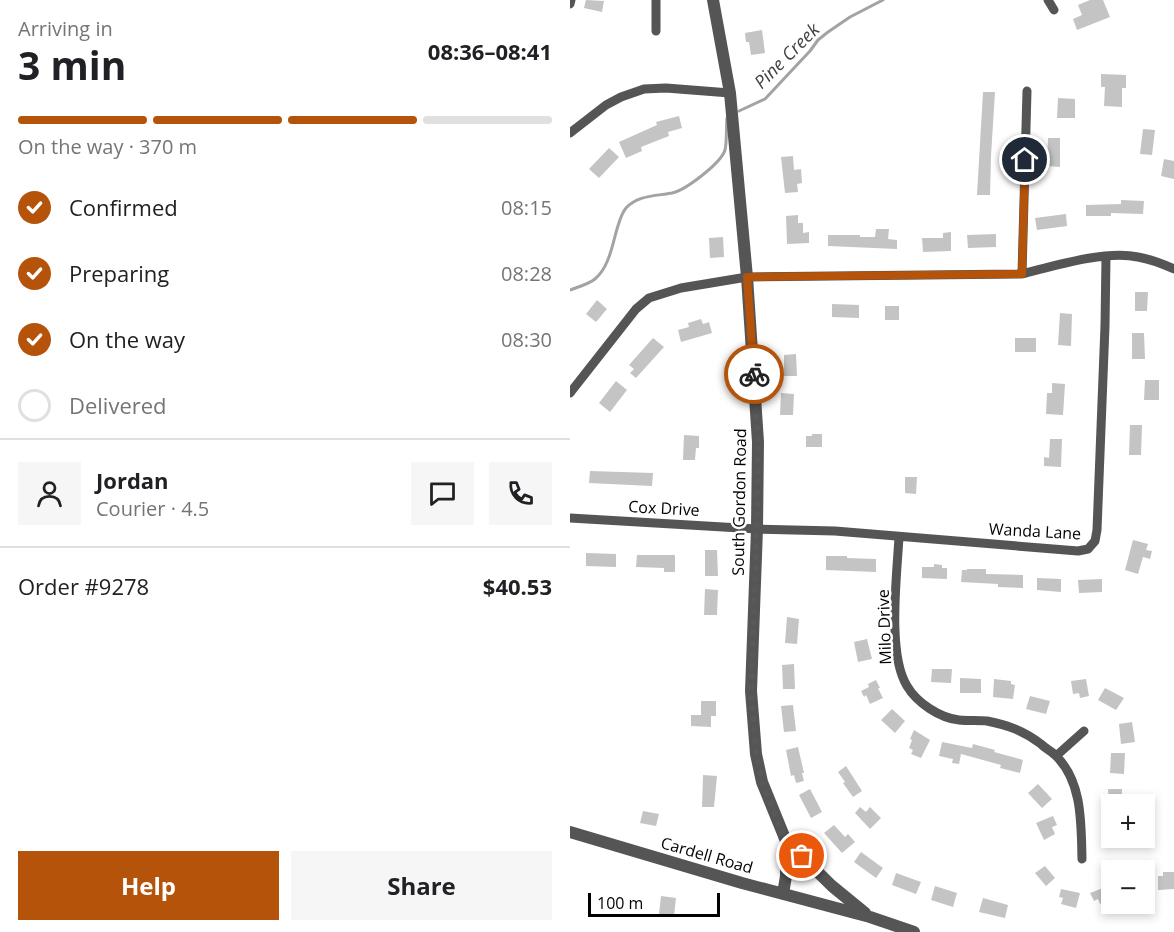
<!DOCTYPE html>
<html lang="en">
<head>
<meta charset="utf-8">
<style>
  body { margin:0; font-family:"Open Sans",sans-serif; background:#f6f6f6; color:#202124; height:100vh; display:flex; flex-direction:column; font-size:22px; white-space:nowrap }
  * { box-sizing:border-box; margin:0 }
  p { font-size:20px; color:#757577 }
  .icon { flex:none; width:33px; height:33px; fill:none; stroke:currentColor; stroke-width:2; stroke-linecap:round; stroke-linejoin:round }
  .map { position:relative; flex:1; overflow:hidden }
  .drawer { display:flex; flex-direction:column; background:#fff; width:570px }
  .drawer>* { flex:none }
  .buttons { position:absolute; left:531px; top:794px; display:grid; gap:12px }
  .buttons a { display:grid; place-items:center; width:54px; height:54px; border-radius:0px; background:#fff; box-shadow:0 3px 9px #0003; font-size:30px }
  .scale { position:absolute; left:18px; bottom:15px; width:132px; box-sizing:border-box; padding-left:6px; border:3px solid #000; border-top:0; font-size:16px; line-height:21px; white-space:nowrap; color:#000; -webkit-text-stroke:4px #fff; paint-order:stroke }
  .pin { position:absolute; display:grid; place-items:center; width:51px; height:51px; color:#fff; margin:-26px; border:3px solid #fff; border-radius:50%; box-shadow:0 2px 6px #0007 }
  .courier { position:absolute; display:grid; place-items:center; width:60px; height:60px; margin:-30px; border:4px solid #b45309; border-radius:50%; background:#fff; color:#222; box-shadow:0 2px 8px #0007 }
  .head em { font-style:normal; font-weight:700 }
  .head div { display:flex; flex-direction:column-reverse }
  .head { display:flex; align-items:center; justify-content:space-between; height:102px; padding:0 18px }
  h1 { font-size:39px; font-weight:700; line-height:45px }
  .bar { display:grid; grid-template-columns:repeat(4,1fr); gap:9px 6px; align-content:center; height:72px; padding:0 18px }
  .bar i { height:8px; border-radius:4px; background:#e0e0e0 }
  .bar .active { background:#b45309 }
  .bar p { grid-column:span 4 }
  .line { display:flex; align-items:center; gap:15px; padding:0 18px; border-top:2px solid #e0e0e0 }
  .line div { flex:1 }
  .round { display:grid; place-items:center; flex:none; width:63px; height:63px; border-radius:0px; background:#f6f6f6 }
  ol { padding:0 18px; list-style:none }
  li { display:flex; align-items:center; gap:18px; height:66px }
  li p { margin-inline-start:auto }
  li .icon { padding:6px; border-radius:50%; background:#b45309; color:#fff; stroke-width:4 }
  li:last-child { color:#757577 }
  li i { width:33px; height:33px; border:3px solid #e0e0e0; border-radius:50% }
  .primary-button { display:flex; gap:12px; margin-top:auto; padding:12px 18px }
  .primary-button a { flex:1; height:69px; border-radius:0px; background:#b45309; color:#fff; font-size:24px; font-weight:700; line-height:69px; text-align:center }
  .primary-button a+a { background:#f6f6f6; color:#202124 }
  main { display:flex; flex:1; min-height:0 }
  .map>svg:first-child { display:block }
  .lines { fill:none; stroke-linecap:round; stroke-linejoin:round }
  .stream { stroke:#a3a3a3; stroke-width:3 }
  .building { fill:#c4c4c4 }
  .minor { stroke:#555; stroke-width:9 }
  .tertiary { stroke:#555; stroke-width:12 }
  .done { stroke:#595959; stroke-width:6; stroke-dasharray:0 10.8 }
  .route { stroke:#b45309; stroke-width:8 }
  .labels { text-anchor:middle; stroke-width:5; stroke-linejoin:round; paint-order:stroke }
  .street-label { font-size:16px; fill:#000; stroke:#fff }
  .water-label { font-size:18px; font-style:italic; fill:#444; stroke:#fff }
</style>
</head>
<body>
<main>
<section class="drawer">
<div class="head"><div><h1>3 min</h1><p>Arriving in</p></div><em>08:36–08:41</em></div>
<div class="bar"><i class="active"></i><i class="active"></i><i class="active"></i><i></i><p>On the way · 370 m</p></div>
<ol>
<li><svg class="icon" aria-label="check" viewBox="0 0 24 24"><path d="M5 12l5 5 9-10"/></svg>Confirmed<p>08:15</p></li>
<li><svg class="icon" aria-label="check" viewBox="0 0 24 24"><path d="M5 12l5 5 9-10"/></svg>Preparing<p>08:28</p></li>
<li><svg class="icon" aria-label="check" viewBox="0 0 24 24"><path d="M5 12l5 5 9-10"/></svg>On the way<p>08:30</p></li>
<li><i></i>Delivered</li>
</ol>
<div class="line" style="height:108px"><a class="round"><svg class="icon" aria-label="person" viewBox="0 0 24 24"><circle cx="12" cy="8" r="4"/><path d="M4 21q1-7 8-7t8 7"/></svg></a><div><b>Jordan</b><p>Courier · 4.5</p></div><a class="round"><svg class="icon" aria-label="chat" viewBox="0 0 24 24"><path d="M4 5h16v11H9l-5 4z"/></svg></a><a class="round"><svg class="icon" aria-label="phone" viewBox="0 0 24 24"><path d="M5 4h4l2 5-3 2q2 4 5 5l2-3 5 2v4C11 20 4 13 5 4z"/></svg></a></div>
<div class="line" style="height:78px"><div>Order #9278</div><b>$40.53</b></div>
<div class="primary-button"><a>Help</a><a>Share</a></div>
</section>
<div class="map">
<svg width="604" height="932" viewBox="0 0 604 932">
  <rect width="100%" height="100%" fill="#fff"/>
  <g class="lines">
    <path class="stream" d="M169 111 195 99 240 51 248 40 258 32 280 17 313 0
      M0 290C8 287 19 284 25 279 39 267 42 246 47 229 49 223 51 214 56 208 68 195 86 196 102 193 116 190 151 163 155 150 157 142 156 127 157 118"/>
  </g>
  <path class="building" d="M16 0 34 1 32 12 14 8Z
    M520 0H533L540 17 507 30 503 19 512 15 508 5Z
    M192 30 195 53 181 55 179 42H176L175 33Z
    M531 74 556 75V88H552V107L534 106 535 87H531Z
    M413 92H425L421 156 420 195H407Z
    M488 98 505 99V118H487Z
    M109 116 112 128 98 132 99 136 71 147 72 151 56 158 49 142 87 125 86 122Z
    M573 129 585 130 582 155 570 154Z
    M478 138H490V167L477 166Z
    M39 148 49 157 29 178 19 169Z
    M223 156 224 170 231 169 232 183 227 184 228 192 215 193 211 157Z
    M594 159 604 161V179L591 176Z
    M551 200 574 201 573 214 541 213V216H516V205L551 204Z
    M496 214 497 226 467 230 465 218Z
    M228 215V223H233V233L239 232V243L217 244 216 216Z
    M306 229H319L318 239 327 240V249L258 246V235H290V237H305Z
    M381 232V251L353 252 352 238H373V233Z
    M426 234V247L398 248 397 235Z
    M153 237 154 257 140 258 139 238Z
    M565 292H578L577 311H565Z
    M27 300 37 309 26 322 16 314Z
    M262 304 289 305V318L262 317Z
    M315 306H329V320H315Z
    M490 313 502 314 501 346 488 345Z
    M131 319 133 324 139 322 142 333 111 342 108 330 119 327 118 323Z
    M562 333H574L575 359H562Z
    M83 338 94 347 66 378 60 373 64 369 59 365Z
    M445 338H466V352H445Z
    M226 354 227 376H214V355Z
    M575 380H589V400H574Z
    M46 381 57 390 40 412 29 403Z
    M482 383 495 384 493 415 476 414 477 393H482Z
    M211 393 224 394 223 415H210Z
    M560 425H572L571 455H559Z
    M242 434H252V447H236V436H242Z
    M114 435 129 436V448H126L125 460H113Z
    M480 439H492L491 467 474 466V457L479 458Z
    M20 471 83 473 82 486 19 483Z
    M335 477H347L346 494 335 493Z
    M563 540 578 544 576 550 582 551 580 559 573 557 568 574 555 570Z
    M135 550H147L148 576H135Z
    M16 553 46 554V567L16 566Z
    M67 555H105V572H94V568L66 567Z
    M256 556H277V558L306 559V572L256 570Z
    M364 564 372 565V568H377V579L352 578V567H364Z
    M397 569H416V574L453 575V588L428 587V584L391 582 392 570H397Z
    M467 578 491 579V592L467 590Z
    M532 579V592L509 593 508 580Z
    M135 589 148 590 147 615H134Z
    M217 617 229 619 227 644 215 643Z
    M297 639 302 659 288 662 284 642Z
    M224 664 225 689H213L212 665Z
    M362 669H382L381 683 361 682Z
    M390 678 411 679V693H390Z
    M424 679 441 681V684L445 685 443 699 423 697Z
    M516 679 519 696 510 698 509 693 503 694 501 681Z
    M306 680 310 688H308L313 698 300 704 296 695 294 697 291 691 299 687 298 684Z
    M535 688 554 698 546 710 528 700Z
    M460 696 480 701 476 714 456 709Z
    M131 701H146V716H141V727L121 726V715H131Z
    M223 705 226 731 214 732 211 706Z
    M322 709 335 721 325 733 311 720Z
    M562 722 565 742 551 744 549 724Z
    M344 730 360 740 351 758 341 754 343 750 339 748 342 740 340 739Z
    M372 742 402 748 403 744 425 750 424 752 453 760 450 773 430 768 431 765 391 754 389 764 382 763 383 759 369 756Z
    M228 747 234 773H232L234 781 226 783 224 775 221 776 216 750Z
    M541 753H555L554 774 540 773Z
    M276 766 292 791 283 797 273 783 275 782 268 772Z
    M133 775 147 776 144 807H132Z
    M468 784 482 799 472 808 458 793Z
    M240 789 252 812 241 818 229 795Z
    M538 789H552V804H539Z
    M290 807 296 812 300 807 311 818 300 829 285 813Z
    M73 811 89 814 86 826 70 823Z
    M483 816 487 825 482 827 485 834 474 840 466 823Z
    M264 825 275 837 278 834 285 842 272 853 254 833Z
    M291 852 313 868 306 878 284 862Z
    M475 866 485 878 476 886 465 873Z
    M593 872H604V889L588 890V876H593Z
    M326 873 351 882 346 894 322 885Z
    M365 886 387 893 383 907 361 900Z
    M538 886 542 893V899L530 904 528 899 524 901 520 893Z
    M491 889 510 893 506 908 491 904 493 898 489 897Z
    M91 896 106 898 104 916 89 914Z
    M413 898 438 905 435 918 409 912Z"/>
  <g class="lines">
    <path class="minor" d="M86 0V31
      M478 0 484 10
      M0 4 1 0
      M0 133 36 105 51 97 74 89 96 88 160 93
      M452 274 457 91
      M0 393 66 309 79 298 111 288 177 277 452 274C484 266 535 250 568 257 580 259 593 264 604 269
      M0 518 187 529 265 531 508 551 518 549 525 541 527 530 535 326 536 257
      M329 537C327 575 317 654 337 686 347 703 370 718 389 720 398 721 408 720 417 721 438 725 454 731 471 744 475 748 481 751 485 755 513 781 511 825 512 859
      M486 756 514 731"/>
    <path class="tertiary" d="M143 0 160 93 177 277 188 442 187 529 181 691 186 754 192 782 216 841V876L213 894
      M0 832 172 883 300 917 344 932
      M216 841 262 886 295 913"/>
  </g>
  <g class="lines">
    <path class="done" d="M184 374 188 442 187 528 181 691 186 754 192 782 216 842 232 856"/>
    <path class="route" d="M184 374 177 277 452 274 455 160"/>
  </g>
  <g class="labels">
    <g class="street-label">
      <text transform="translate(169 502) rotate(-89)" y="6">South Gordon Road</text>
      <text transform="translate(94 508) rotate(3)" y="6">Cox Drive</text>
      <text transform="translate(465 531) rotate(3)" y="6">Wanda Lane</text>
      <text transform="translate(314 627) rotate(-92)" y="6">Milo Drive</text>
      <text transform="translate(137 855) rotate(16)" y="6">Cardell Road</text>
    </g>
    <g class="water-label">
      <text transform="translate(217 56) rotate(-45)" y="6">Pine Creek</text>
    </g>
  </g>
</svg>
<div class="buttons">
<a>+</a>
<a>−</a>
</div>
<div class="scale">100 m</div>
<div class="pin" style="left:232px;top:856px;background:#ea580c"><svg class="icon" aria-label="bag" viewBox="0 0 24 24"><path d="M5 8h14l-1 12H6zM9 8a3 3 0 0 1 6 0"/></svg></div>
<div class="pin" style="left:455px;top:160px;background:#1f2937"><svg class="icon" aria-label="home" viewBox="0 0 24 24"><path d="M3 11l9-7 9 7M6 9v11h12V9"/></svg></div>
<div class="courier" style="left:184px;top:374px"><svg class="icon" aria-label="bike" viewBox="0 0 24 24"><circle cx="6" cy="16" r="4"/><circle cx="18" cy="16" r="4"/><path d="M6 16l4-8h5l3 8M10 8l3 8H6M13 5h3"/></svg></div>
</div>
</main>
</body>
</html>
